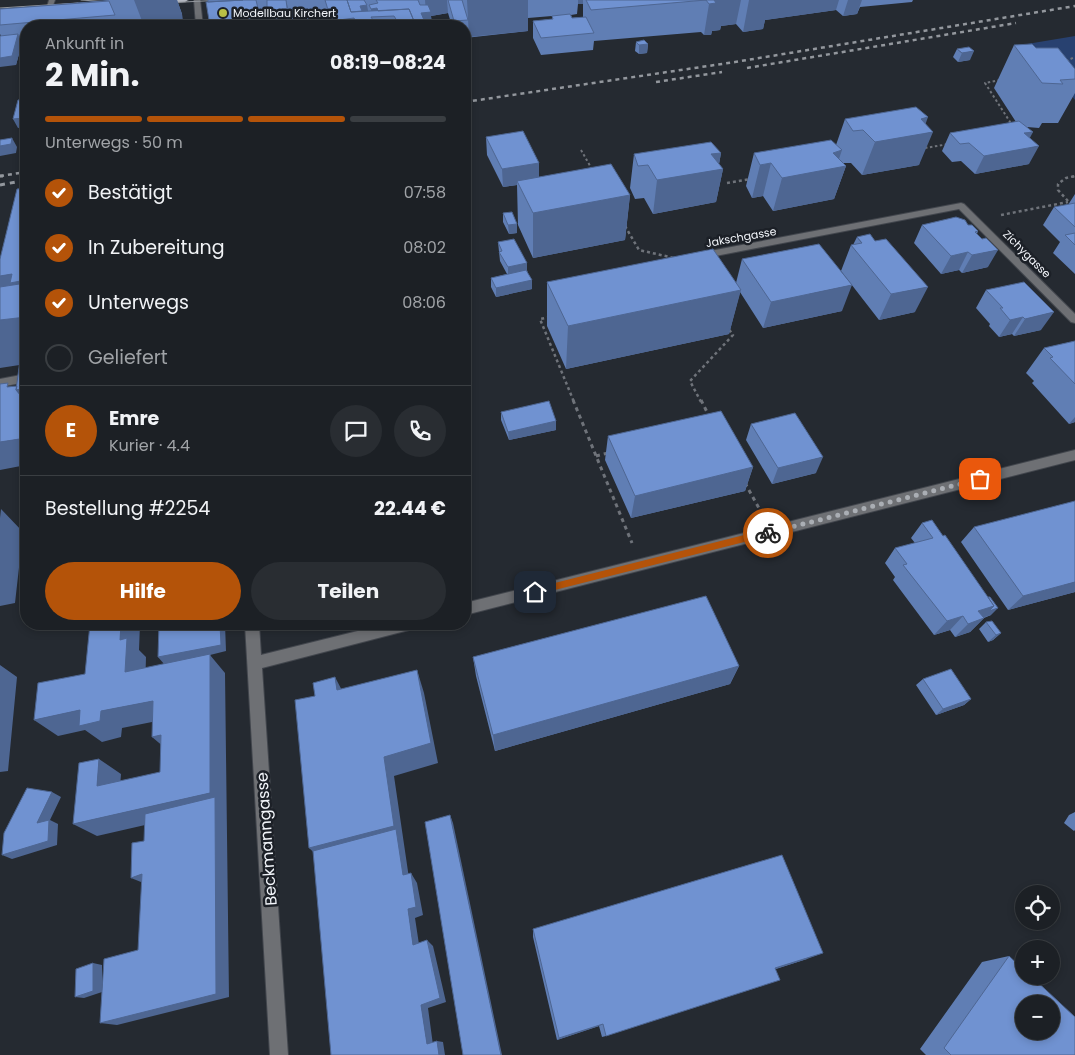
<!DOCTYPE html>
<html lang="de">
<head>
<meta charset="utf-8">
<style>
  body { margin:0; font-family:Poppins,sans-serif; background:#292d32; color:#f1f3f6; height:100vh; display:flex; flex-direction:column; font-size:19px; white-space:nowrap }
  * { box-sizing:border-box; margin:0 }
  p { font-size:16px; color:#a0a3a7 }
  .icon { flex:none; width:28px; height:28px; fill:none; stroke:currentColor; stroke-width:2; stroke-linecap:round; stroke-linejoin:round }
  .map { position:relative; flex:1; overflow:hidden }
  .panel { position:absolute; left:20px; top:20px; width:451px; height:610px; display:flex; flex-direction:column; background:#1c2025; border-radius:20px; box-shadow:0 2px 8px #0003,0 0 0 1px #3a3e42 }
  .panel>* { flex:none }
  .controls { position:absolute; left:1015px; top:885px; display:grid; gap:10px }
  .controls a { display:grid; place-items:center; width:45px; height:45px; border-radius:50%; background:#1c2025; box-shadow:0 2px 8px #0003,0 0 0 1px #3a3e42; font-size:25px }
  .pin { position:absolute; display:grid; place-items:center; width:42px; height:42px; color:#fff; margin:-21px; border-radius:10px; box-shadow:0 2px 8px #0006 }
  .courier { position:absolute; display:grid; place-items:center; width:50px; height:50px; margin:-25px; border:4px solid #b45309; border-radius:50%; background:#fff; color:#222; box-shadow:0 1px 6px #0007 }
  .headline em { font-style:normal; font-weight:700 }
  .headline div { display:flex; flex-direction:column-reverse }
  .headline { display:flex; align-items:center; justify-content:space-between; height:85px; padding:0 25px }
  h1 { font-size:32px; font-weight:700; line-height:38px }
  .bar { display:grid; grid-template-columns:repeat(4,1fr); gap:8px 5px; align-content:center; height:60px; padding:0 25px }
  .bar i { height:6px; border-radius:4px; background:#3a3e42 }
  .bar .current { background:#b45309 }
  .bar p { grid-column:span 4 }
  .line { display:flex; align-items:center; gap:12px; padding:0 25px; border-top:1px solid #3a3e42 }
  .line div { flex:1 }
  .round { display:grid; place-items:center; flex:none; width:52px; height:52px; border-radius:26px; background:#292d32 }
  ol { padding:0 25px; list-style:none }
  li { display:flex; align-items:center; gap:15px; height:55px }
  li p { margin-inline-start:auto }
  li .icon { padding:5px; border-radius:50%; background:#b45309; color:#fff; stroke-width:4 }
  li:last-child { color:#a0a3a7 }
  li i { width:28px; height:28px; border:2px solid #3a3e42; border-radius:50% }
  .button { display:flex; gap:10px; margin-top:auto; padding:10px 25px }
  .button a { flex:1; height:58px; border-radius:30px; background:#b45309; color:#fff; font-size:20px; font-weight:700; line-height:58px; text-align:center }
  .button a+a { background:#292d32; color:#f1f3f6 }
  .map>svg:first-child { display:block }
  .green { fill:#284170 }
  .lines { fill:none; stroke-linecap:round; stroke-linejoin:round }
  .minor-casing { stroke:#42464d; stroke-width:2 }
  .major-casing { stroke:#42464d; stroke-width:2 }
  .path-far2 { stroke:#6f737a; stroke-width:2; stroke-dasharray:2.5 2.5; stroke-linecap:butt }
  .path-far1 { stroke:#6f737a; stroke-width:2.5; stroke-dasharray:3 3; stroke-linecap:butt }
  .path { stroke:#6f737a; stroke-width:3; stroke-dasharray:4 4; stroke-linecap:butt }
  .minor { fill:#6e7074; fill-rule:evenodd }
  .major { fill:#b3b7c0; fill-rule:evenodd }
  .tram { stroke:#93979d; stroke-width:1 }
  .rail-far1 { stroke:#93979d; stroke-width:2.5; stroke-dasharray:4 4; stroke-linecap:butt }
  .rail { stroke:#93979d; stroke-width:3; stroke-dasharray:5 5; stroke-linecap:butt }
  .wall { fill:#607eb4; fill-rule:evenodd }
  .shaded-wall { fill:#4e6692 }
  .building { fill:#7092d1; stroke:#4e6692; fill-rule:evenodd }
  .route { fill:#b45309 }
  .done { stroke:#aaaeb4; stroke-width:5; stroke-dasharray:0 9 }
  .poi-dot { fill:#b9c046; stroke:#1c2027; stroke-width:2 }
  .labels { text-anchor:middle; stroke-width:5; stroke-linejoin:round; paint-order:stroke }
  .far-poi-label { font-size:11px; fill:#f2f5fa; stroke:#1c2027; text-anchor:start }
  .far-street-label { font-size:11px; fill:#f2f5fa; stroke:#1c2027 }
  .near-street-label { font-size:16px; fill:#f2f5fa; stroke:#1c2027 }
</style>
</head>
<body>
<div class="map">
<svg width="1075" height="1055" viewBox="0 0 1075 1055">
  <rect width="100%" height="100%" fill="#252a31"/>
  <path class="green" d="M1075 36V100L1045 61 1027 44Z"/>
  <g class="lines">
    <defs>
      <path id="minor" d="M49 0H55L52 8 47 7Z
        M194 0H200L203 26H196Z
        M961 203 964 204 1075 314V323L1071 322 959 209 705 258 700 255 705 252Z
        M26 374V382L0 387V379Z
        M1075 450V460L465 615V603Z
        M245 624H259L261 655 386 624H416L414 628 409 630 262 668 288 1055H270Z"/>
      <path id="major" d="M159 0H188L185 2 162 3Z"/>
    </defs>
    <use href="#minor" class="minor-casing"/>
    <use href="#major" class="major-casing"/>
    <path class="path-far2" d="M1066 61 1075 57
      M1000 80 985 83 1012 125
      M925 148 949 144
      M581 150 593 171
      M1072 177 1075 176"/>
    <path class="path-far1" d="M727 183 751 179
      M1068 201 1058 190V184L1066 178 1075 176
      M1001 215 1068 202
      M625 226 639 250 674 258
      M550 317 540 319 574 402
      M701 402 690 381 733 335 728 328"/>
    <path class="path" d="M573 400 632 543
      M701 400 709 416
      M596 456 608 453
      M745 483 760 510"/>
    <use href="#minor" class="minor"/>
    <use href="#major" class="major"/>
    <path class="tram" d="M81 0 110 2
      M164 3 224 0
      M0 8 78 3"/>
    <path class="rail-far1" d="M747 68 1016 23
      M656 82 722 72
      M465 102 735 62 1075 6
      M0 176 26 172"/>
    <path class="rail" d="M0 176H3
      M0 185 26 180"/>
  </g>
  <path class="wall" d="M109 0H177L182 14 183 26H26V41H21L22 43 16 65 0 34V9Z
    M208 0H913L912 2 860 7 857 14 843 16 836 10 765 20 763 29 743 32 736 24 721 26 720 30 712 31 711 35H704L701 32 594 41 593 50 541 55 533 38V21L552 19V16L528 18V31L465 38V26H452L448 13 431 16 432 26H210ZM578 4H583V17L572 18 571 15 577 14Z
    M636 42 648 44 647 53 639 54 635 51Z
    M1014 45 1036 48 1075 69V93L1058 123H1042L1039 128 1027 127 1030 138 1029 164 975 174 961 161 952 162 942 151 950 133 1016 122 994 88Z
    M957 49 970 60 958 62 953 57Z
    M845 119 926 124 919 165 862 175 851 163H843L846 166 834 199 773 211 763 196 752 198 746 186 754 153 836 145Z
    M486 137 539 163V177L630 195 625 240 533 258 518 225 517 185 503 187 487 155Z
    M721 153 719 164 723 169 716 202 653 214 644 198 635 199 630 188 634 154Z
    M1075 194V274L1053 253 1060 242 1043 225 1054 207 1068 205Z
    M503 213 517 224V233L509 234 503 222Z
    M922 225H968L978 231 977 234 988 267 962 273 959 270 941 274 914 243Z
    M857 237 915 312 879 320 841 271 851 245H853Z
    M498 242 527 263V270L532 289 496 297 491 287V278L507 274 500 261Z
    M742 259 842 311 763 328 740 292 729 334 566 369 547 326V282L736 283Z
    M986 290 1041 330 1014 336 1012 334 999 337 989 326 990 324 976 308Z
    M1075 341V422L1069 424 1032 383 1034 381 1026 373 1044 348Z
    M501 412 556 421V430L509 440 501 420Z
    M751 424 816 473 772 484 746 440Z
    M608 436 753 467 745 491 631 518 605 460Z
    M922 523 988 597 991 615 984 618 970 632 955 637 950 630 934 635 893 580 895 577 885 563 895 548 915 543 911 538Z
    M974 527 1075 592 1008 610 961 542Z
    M986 622 1001 633 993 640 988 642 979 629Z
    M473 657 739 666 730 684 495 751 476 676Z
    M923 679 971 699 964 705 936 715 916 685Z
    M1075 812V830L1074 831 1064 823 1069 815Z
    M533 929 807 959 776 969 606 1036 602 1037 599 1026 557 1040 533 937Z
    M1009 956 1075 1055H926L920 1049 982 962Z"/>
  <path class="shaded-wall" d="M134 0H177L182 14 183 26H144Z
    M286 0 292 26H278L277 25 288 15Z
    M425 0H447L448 13 431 16 432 26H413L412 22 421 13 426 12Z
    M467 0H528V31L469 37Z
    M578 0H583V4H578Z
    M714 0H741L736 24 721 26 720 30 712 31 711 35H704L709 4Z
    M749 0H839L836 10 765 20 763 29 743 32Z
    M848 0H862L857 14 843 16Z
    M367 5 370 22H367L360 6Z
    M377 8 378 16 372 17 371 9Z
    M354 18 356 26H340L339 20Z
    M324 20 325 26H310L309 22Z
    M18 34 22 43 16 65 0 67V58Z
    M648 44 647 53 639 54V45Z
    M974 51 970 60 958 62 962 53Z
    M928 117 922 134 933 132 919 165 862 175 875 142 921 119Z
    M26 118V127L18 128 13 119Z
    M1033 132 1024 149 1039 146 1029 164 975 174 984 156 1024 133Z
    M12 138 17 147 16 153 0 156V146Z
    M842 150 836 168 846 166 834 199 773 211 782 178 833 153Z
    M721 153 718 170 723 169 716 202 653 214 657 180 711 154Z
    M539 163V181H517V185L503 187 502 169Z
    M771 163 763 196 752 198 760 165Z
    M630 195 625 240 533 258V213Z
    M517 224V233L509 234 508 225Z
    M998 250 988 267 962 273 972 255Z
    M968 252 959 270 941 274 951 256Z
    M527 263V272L508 276V267Z
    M12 274 26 280V364L0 368V276Z
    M532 280V289L496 297V288Z
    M852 285 842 311 763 328 771 302Z
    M928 287 915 312 879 320 891 294Z
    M741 290 729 334 566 369 568 326Z
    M1054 312 1041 330 1014 336 1025 319Z
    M1023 317 1012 334 999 337 1010 320Z
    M26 388V402L16 390Z
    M1075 417V422L1069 424Z
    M556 421V430L509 440 508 432Z
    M26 438V465L0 470V442Z
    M823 457 816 473 772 484 778 468Z
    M753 467 745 491 631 518 635 496Z
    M1 509 23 532 15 603 0 606V518Z
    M1075 582V592L1008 610 1023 596Z
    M994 606 980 620 984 618 970 632 955 637 968 624 978 611Z
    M998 608 991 615 982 618 989 611Z
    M963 616 950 630 934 635 947 621Z
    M121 624H140L139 650 146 657 145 690 125 672 120 640Z
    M220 624H225L226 651 210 655 225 673 229 997 117 1025 100 1023 215 809 97 836 73 824 210 793 164 664 158 657Z
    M1001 633 993 640 988 642 996 635Z
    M0 665 17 677 8 771 0 772Z
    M739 666 730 684 495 751 493 735Z
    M417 670 424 693 438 763 394 776 410 885 403 875 324 862 309 848 384 757Z
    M335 677 347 700 337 690Z
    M971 699 964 705 936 715 943 709Z
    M153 701 172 718 122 728 121 737 102 742 85 730 58 736 34 720 80 710 101 711Z
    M161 735 171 753 152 737Z
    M99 759 121 774 119 800 97 786Z
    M52 792 61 797 50 820 58 824 57 845 12 859 2 855 37 823Z
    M450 815 453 823 502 1055H501Z
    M411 873 417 883 423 915 415 918 420 951 413 945 408 909Z
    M142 874 146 884 131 878Z
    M427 940 433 946 446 1002 428 1008 433 1045 427 1044 421 1005Z
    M823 953 807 959 762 973 775 968Z
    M93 963 102 965V992L84 998 75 997Z
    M603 1024 599 1026 557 1040 559 1038Z
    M437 1041 443 1042 445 1055H439Z"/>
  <path class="building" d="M208 0H243L208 2Z
    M243 0H256L262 26H210L206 2Z
    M267 0H286L288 15 329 13 325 0H347L351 12 409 9 416 26H381L399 24 394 16 371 17 376 25 379 26H359L354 18 339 20 342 26H327L324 20 309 22 311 26H293L292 23 277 25 278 26H263L261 17 267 16Z
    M347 0H364L367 5 360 6 362 11 351 12Z
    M376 0H418L420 5H428L431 12 421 13 424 20 414 21 409 9 378 11 377 8 371 9 369 5 378 3Z
    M448 0H462L468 20 454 21Z
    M586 0H715H714L716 3 709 4 706 0 591 10Z
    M109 1 115 15 0 25V9Z
    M570 14 572 18 586 17 594 33 541 38 533 21 553 19 552 16Z
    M18 34 12 56 0 58V36Z
    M644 40 648 44 639 45 636 42Z
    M1032 44 1036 48H1058L1075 69V79L1060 80 1063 84 1042 83 1014 45Z
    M969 47 974 51 962 53 957 49Z
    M26 99V118L13 119 18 100Z
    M916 107 928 117 921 119 933 132 875 142 863 130 853 131 845 119Z
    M1019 121 1033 132 1024 133 1039 146 984 156 969 143 960 144 950 133Z
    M523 131 539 163 502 169 486 137Z
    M12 138 11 144 0 146V140Z
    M831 140 842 150 833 153 846 166 782 178 771 163 760 165 754 153Z
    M711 142 721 153 711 154 723 169 657 180 648 165 638 166 634 154Z
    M611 164 630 195 533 213 517 181Z
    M26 188V280L10 283 12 274 0 276V259L17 189Z
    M1075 203V227L1054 207Z
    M512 212 517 224 508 225 503 213Z
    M956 217 965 220 968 225H972L978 231 975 232 982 239 986 238 998 250 972 255 968 252 951 256 922 225Z
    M1075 233V245L1065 235Z
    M870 234 875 241 886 239 928 287 891 294 851 245 862 243 857 237Z
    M514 239 527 263 508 267 499 252 502 251 498 242Z
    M819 244 852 285 771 302 742 259Z
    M713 249 741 290 568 326 547 282Z
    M526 270 532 280 496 288 491 278Z
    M1024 282 1054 312 1025 319 1023 317 1010 320 1000 308H1003L986 290Z
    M26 283V317L0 320V287Z
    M1075 341V384L1050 358 1053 357 1044 348Z
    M22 345H26V388L16 390Z
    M8 383 7 387 17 386 16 390 26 402V438L0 442V384Z
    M549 401 556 421 508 432 501 412Z
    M721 411 753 467 635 496 608 436Z
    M795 413 823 457 778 468 751 424Z
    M1075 501V582L1023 596 974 527Z
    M932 520 943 536 945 535 994 606 978 611 984 618 968 624 963 616 947 621 903 565 907 564 895 548 933 538 922 523Z
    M706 596 739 666 493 735 473 657Z
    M988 597H990L998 608 989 611 994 606Z
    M992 621 1001 633 996 635 986 622Z
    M90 624H121L120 640 127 638 125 672 210 654V793L73 824 79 763 99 759 97 786 160 772 161 735 152 737 153 701 101 711 100 721 79 726 80 710 34 720 38 683 85 674Z
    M159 624H220L221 645 158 657Z
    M951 669 971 699 943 709 923 679Z
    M417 670 431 743 384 757 394 826 309 848 295 700 315 696 313 683 335 677 337 690Z
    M27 788 52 792 37 823 49 820 48 841 2 855 4 833Z
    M215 797 216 994 100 1023 104 959 138 950 142 874 131 878 132 843 144 841 145 814Z
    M450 815 501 1055H463L425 822Z
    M396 829 403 875 411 873 416 907 408 909 413 945 427 940 440 998 421 1005 427 1044 437 1041 439 1055H331L313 851Z
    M782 855 823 953 775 968 780 980 606 1036 603 1024 559 1038 533 929Z
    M1009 956 1024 970V976H1031L1075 1017V1055H951L944 1048ZM1024 1004H1051V1031H1024Z
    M93 963V991L75 997 76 969Z"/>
  <path class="route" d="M768 529 772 533 768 536 535 595 531 592 535 588Z"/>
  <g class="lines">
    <path class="done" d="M768 533 980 479"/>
  </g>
  <circle class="poi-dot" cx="223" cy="13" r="5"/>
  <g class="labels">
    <g class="far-poi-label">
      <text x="233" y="17">Modellbau Kirchert</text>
    </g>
    <g class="far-street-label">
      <text transform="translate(741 237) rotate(-10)" y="4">Jakschgasse</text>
      <text transform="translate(1027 254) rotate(45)" y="4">Zichygasse</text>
    </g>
    <g class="near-street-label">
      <text transform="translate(266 839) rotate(-94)" y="6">Beckmanngasse</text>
    </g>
  </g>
</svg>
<div class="controls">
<a><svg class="icon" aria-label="locate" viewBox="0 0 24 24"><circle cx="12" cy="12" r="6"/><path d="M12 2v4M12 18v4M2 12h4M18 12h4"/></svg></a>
<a>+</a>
<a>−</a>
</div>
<div class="pin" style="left:980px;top:479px;background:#ea580c"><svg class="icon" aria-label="bag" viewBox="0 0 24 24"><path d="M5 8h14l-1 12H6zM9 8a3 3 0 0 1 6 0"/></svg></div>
<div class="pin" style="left:535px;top:592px;background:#1f2937"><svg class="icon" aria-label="home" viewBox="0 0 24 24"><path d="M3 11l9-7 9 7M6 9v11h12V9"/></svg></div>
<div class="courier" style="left:768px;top:533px"><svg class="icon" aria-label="bike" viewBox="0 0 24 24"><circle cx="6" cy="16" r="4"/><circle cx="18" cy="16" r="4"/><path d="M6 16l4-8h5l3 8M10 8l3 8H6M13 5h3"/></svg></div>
<section class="panel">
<div class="headline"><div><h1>2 Min.</h1><p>Ankunft in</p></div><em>08:19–08:24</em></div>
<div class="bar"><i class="current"></i><i class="current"></i><i class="current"></i><i></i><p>Unterwegs · 50 m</p></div>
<ol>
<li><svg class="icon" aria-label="check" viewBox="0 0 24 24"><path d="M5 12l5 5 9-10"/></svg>Bestätigt<p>07:58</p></li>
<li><svg class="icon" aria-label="check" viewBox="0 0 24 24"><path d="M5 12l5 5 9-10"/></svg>In Zubereitung<p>08:02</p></li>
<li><svg class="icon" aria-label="check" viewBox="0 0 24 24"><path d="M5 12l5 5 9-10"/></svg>Unterwegs<p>08:06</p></li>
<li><i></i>Geliefert</li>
</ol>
<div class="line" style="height:90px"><b class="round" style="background:#b45309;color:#fff">E</b><div><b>Emre</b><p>Kurier · 4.4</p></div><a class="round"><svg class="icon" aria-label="chat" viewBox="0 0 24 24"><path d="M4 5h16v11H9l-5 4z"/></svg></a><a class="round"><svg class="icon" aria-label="phone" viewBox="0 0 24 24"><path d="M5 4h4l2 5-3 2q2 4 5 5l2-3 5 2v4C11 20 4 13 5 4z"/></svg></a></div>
<div class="line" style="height:65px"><div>Bestellung #2254</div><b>22.44 €</b></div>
<div class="button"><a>Hilfe</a><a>Teilen</a></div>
</section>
</div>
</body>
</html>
